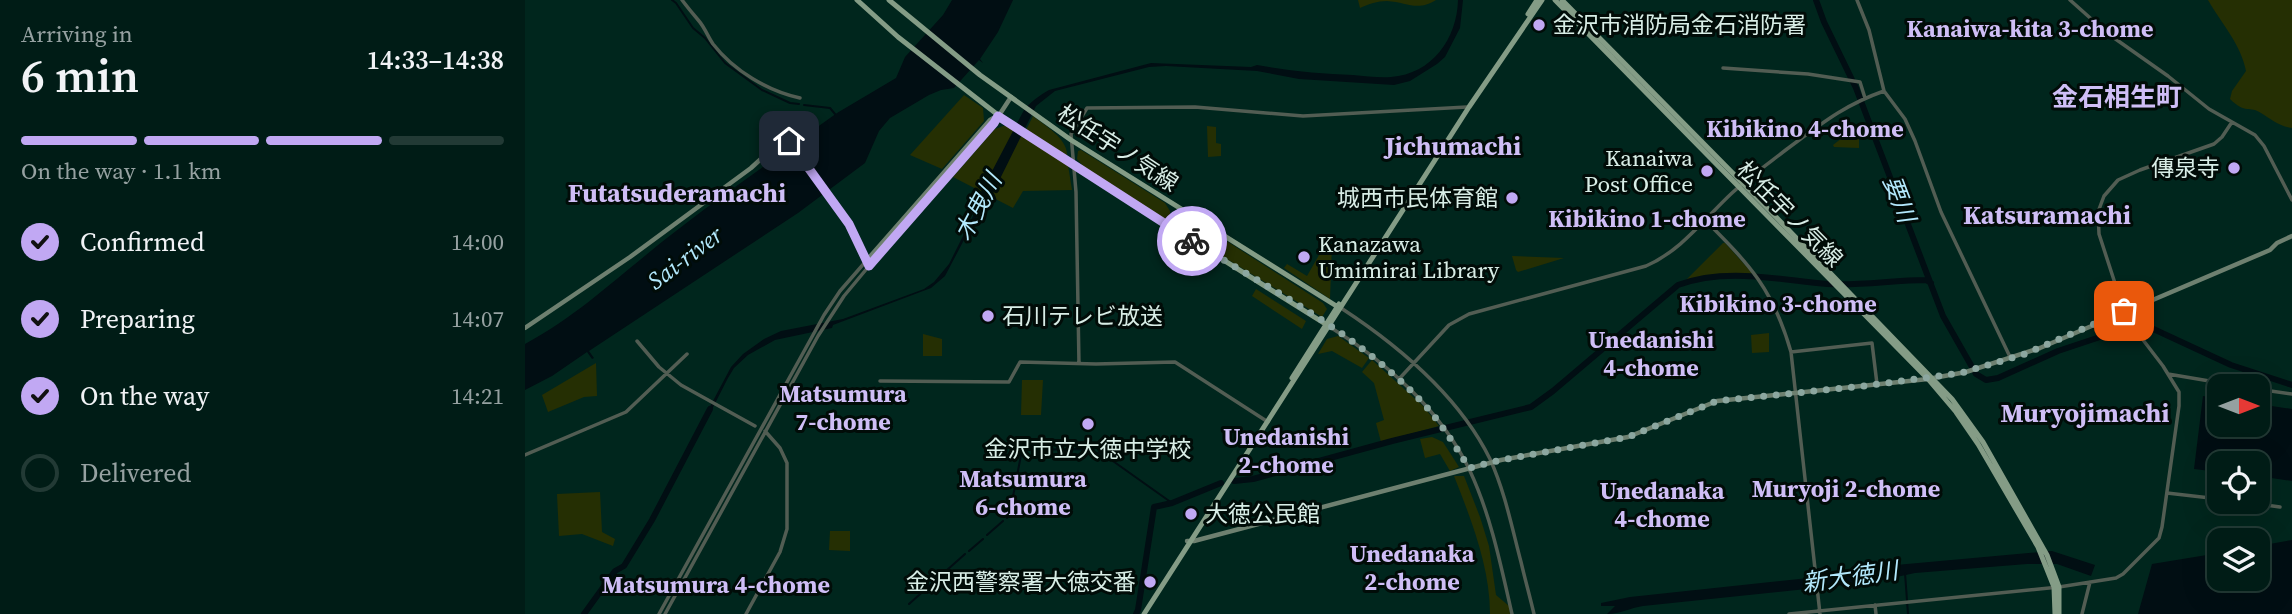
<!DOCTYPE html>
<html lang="en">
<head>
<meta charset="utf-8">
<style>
  body { margin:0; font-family:"Source Serif 4","Noto Sans JP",serif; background:#0e2923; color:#f1f3f6; height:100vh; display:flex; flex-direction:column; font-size:26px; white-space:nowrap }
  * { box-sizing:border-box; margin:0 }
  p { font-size:23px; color:#95a1a1 }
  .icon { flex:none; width:38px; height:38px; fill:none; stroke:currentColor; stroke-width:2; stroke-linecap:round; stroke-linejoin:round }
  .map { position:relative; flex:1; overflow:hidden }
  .side { display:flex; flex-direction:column; background:#001c16; width:525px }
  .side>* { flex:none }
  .needle { width:46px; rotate:90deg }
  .fabs { position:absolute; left:1682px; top:374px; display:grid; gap:14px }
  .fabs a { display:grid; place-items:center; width:63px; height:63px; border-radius:14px; background:#001c16; box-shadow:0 7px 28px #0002,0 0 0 2px #223a35; font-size:35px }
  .pin { position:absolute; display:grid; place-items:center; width:60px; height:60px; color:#fff; margin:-30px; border-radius:14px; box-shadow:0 4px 10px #0006 }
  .courier { position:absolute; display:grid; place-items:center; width:70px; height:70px; margin:-35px; border:5px solid #c1a8f3; border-radius:50%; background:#fff; color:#222; box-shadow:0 2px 9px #0007 }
  .summary em { font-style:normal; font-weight:600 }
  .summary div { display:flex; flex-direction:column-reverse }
  .summary { display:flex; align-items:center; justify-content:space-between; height:119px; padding:0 21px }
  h1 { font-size:46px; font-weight:600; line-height:52px }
  .bar { display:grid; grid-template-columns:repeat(4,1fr); gap:10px 7px; align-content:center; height:84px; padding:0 21px }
  .bar i { height:9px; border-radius:5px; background:#223a35 }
  .bar .selected { background:#c1a8f3 }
  .bar p { grid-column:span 4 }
  ol { padding:0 21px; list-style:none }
  li { display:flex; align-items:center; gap:21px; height:77px }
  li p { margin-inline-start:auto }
  li .icon { padding:7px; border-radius:50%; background:#c1a8f3; color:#111; stroke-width:4 }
  li:last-child { color:#95a1a1 }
  li i { width:38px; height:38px; border:4px solid #223a35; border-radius:50% }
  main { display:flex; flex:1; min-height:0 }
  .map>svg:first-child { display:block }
  .green { fill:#252f03 }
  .water { fill:#010e13 }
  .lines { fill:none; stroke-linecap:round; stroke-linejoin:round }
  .stream { stroke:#010e13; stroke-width:2 }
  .river { stroke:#010e13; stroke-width:6 }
  .tertiary { stroke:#525d53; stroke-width:3.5 }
  .secondary { stroke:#6e8070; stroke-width:4.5 }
  .primary { stroke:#849c86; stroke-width:5 }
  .done { stroke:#8ca7a0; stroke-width:7; stroke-dasharray:0 12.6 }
  .route { stroke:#c1a8f3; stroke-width:9 }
  .poi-dot { fill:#c1a8f3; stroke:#010c08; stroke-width:2.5 }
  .labels { text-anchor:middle; stroke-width:6; stroke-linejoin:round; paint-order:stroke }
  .poi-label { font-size:23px; fill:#d8ede6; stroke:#010c08; text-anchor:start }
  .street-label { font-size:23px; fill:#d8ede6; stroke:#010c08 }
  .neighbourhood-label { font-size:24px; font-weight:bold; fill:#cfbef6; stroke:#010c08 }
  .water-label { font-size:24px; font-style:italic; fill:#b3e9fd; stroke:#010c08 }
  .quarter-label { font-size:26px; font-weight:bold; fill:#cfbef6; stroke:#010c08 }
</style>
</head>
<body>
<main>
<section class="side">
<div class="summary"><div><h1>6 min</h1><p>Arriving in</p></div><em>14:33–14:38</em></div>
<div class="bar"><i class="selected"></i><i class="selected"></i><i class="selected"></i><i></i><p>On the way · 1.1 km</p></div>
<ol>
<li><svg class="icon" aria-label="check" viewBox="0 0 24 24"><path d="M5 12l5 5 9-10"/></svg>Confirmed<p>14:00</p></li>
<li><svg class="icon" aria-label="check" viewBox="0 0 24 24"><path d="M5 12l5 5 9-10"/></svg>Preparing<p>14:07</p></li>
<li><svg class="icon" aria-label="check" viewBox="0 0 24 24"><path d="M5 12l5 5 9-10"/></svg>On the way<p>14:21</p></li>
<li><i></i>Delivered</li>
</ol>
</section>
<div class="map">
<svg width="1767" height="614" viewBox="0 0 1767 614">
  <rect width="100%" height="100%" fill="#00261d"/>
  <path class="green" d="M833 0H911C892 12 882 2 862 1 852 1 844 4 835 8Z
    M1683 0H1767V128C1754 126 1747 120 1736 113 1724 105 1721 115 1705 99L1707 91 1721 71C1716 44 1696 23 1683 0Z
    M439 95 458 108 459 121 417 169 385 155Z
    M508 116C520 126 542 138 542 155L540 156 501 130Z
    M478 126H486L543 165 547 190 498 191 488 208 428 177 470 129Z
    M682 126 691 127V143L696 144V156L683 157Z
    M1331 127H1334V148L1309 147 1308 145Z
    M556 150 640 203 645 211V220L643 221C613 203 574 186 552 159L553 151Z
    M655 214 661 215 798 303 802 309 797 317 653 229V218Z
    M1198 243H1200L1228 274 1218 273 1161 280Z
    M794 244H807L805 299 759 268 762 264 782 276 794 255Z
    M987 256 1039 258 993 272 991 270Z
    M731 289 781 321 777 329 727 296Z
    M1244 333V352L1227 353 1226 335Z
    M398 334 417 339V356H398Z
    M813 336 844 358 837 368 807 351 793 354 802 339Z
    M847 360 898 406 914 426 856 442 851 423 859 420 849 383 837 372Z
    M71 363 72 396 59 397 23 412 17 395Z
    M497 380H518L516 415H496Z
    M907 437 918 442 934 467 925 471 915 454 900 458 895 439Z
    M929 476H939L955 517 964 546 971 595 984 606 985 614H965C965 567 946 519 929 476Z
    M75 492 77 532 90 539 88 546 57 534 34 536 32 494Z
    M305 531H325V551L304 550Z"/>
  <path class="water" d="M427 0H488L473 32 455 59 458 63 454 60 429 88 416 90 404 95 365 118 354 131 340 163 273 213 64 351 69 358 67 359 62 352 27 376 0 390V344C48 318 80 288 121 255 175 210 234 171 290 129L287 123 291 128 312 113 371 78 380 57 418 15Z
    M933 0H938L935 28 920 57 912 64 885 81 869 85 774 79 732 71 641 66 624 67 530 91 511 106 468 193 462 203 459 202 420 276 406 288 308 325 307 328 250 340 223 355 209 368 203 378 183 417 180 416 206 367 218 354 239 339 256 331 318 319 399 289 409 282 424 264 456 200 453 198 499 110C504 103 515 95 524 90L626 63 726 67 732 65C764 71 796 74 828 75 840 76 854 78 866 77 907 74 932 39 933 0Z
    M1678 396 1694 398V425H1732L1733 404 1767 409V481L1733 476 1732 464H1694V472L1669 469Z
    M1767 540V614H1613L1627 564 1694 553V579H1732L1733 546Z
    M1527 551 1570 565 1566 576 1532 564H1502L1390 573 1348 582 1118 606C1105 608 1095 614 1082 614L1090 606H1076V603L1105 597 1321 574 1371 565Z"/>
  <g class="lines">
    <path class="stream" d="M147 0 151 3 168 28 180 38 200 63 237 90 265 103 274 104
      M279 105 305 108 310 114
      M482 518 485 512 497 450 553 449 578 454 647 503
      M462 535 478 521
      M444 551 458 539
      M1380 573 1383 614
      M384 604 440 554"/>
    <path class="river" d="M1291 0 1299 22 1331 88 1418 316 1451 374 1461 380 1473 378 1533 351 1572 338 1609 320 1706 365 1767 385
      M709 481 728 479 867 441 1006 407 1028 391 1153 285C1201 267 1254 280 1303 284 1336 286 1368 280 1401 280L1406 283
      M59 614 90 571 99 566 127 520 185 409
      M611 614 613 610 629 507 647 503 696 483"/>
    <path class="tertiary" d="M157 0C163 8 168 14 174 21 180 28 183 37 188 44 209 71 243 91 275 98
      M1332 0 1344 30 1359 91 1380 119 1390 141 1416 212 1486 359
      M1545 0 1582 33 1643 76 1684 109 1730 135 1739 146 1767 200
      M1198 68 1283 74 1335 82 1340 98
      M1180 220C1225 265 1248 289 1266 352L1295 614
      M816 308C874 346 934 396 965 459 980 492 987 528 996 562 1000 579 1005 597 1009 614
      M805 327C860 361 917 411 945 471 966 516 976 566 987 614
      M112 341 134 367 156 385 230 426
      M1266 352 1347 343 1352 384
      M554 364 551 192 546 134 562 108 670 107 778 116 942 107
      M1643 374 1720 387
      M874 379 924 325 944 314 1121 266C1156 251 1180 218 1207 193 1224 177 1244 163 1262 149 1296 124 1319 105 1359 91
      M355 381 484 382 495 362 571 364 650 362 743 422
      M1732 389 1767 394
      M0 455 101 412 162 354
      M1642 493 1694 499
      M1719 502 1755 507
      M1350 605 1351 614
      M134 614 299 315 315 291 342 260
      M140 614 293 336 319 296 344 266
      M221 614 255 552 262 529V463L255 448 240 431
      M1264 614 1534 587 1591 578 1598 574 1634 538 1637 527 1654 406V392L1638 366 1602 319 1599 311 1574 234 1573 212 1579 196 1593 180 1615 170 1689 144 1697 137 1707 122
      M1557 614 1565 582"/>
    <path class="secondary" d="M342 260 465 120 472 116
      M0 328 105 257 226 168 261 136 324 224 344 266 469 123 486 97
      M662 541H669L976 460 1103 437 1192 401 1403 379 1441 372 1515 348 1745 250 1752 243 1767 236"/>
    <path class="primary" d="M332 0 373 37 473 115 547 165 802 325
      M364 0 455 75 546 140 813 307
      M1030 0 1403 379 1431 412 1453 444 1513 547 1529 587 1530 614
      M1037 0 1251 217 1427 399 1458 442 1522 555 1534 587V614
      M1003 14 1012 0
      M767 378 814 304
      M619 614 944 107 1017 0"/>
  </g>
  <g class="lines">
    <path class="done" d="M667 241C749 291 841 338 905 411 920 429 932 449 944 468L976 460 1103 437 1192 401 1339 386 1436 373 1500 354 1599 311"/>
    <path class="route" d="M264 141 324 224 344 266 469 123 473 116 667 241"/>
  </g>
  <g class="poi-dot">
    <circle cx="1014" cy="25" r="7"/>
    <circle cx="1709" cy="168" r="7"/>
    <circle cx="1182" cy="171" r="7"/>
    <circle cx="987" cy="198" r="7"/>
    <circle cx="779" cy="257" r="7"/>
    <circle cx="463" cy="316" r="7"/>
    <circle cx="563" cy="424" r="7"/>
    <circle cx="666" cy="514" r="7"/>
    <circle cx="625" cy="582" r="7"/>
  </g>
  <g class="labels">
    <g class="poi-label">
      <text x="1028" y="33">金沢市消防局金石消防署</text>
      <text x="1168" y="166" text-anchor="end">Kanaiwa<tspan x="1168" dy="26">Post Office</tspan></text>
      <text x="1695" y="176" text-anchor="end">傳泉寺</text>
      <text x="973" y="206" text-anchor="end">城西市民体育館</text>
      <text x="793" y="252">Kanazawa<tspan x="793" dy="26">Umimirai Library</tspan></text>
      <text x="477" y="324">石川テレビ放送</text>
      <text x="563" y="457" text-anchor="middle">金沢市立大徳中学校</text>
      <text x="680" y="522">大徳公民館</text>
      <text x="611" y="590" text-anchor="end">金沢西警察署大徳交番</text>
    </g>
    <g class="street-label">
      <text transform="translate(593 148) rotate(33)" y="8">松任宇ノ気線</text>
      <text transform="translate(1265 214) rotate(45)" y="8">松任宇ノ気線</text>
    </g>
    <g class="neighbourhood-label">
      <text x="1505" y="37">Kanaiwa-kita 3-chome</text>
      <text x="1280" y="137">Kibikino 4-chome</text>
      <text x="1122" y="227">Kibikino 1-chome</text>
      <text x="1253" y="312">Kibikino 3-chome</text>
      <text x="1126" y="348">Unedanishi<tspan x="1126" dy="28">4-chome</tspan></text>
      <text x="318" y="402">Matsumura<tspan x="318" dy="28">7-chome</tspan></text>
      <text x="761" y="445">Unedanishi<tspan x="761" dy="28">2-chome</tspan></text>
      <text x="498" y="487">Matsumura<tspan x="498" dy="28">6-chome</tspan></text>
      <text x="1321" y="497">Muryoji 2-chome</text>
      <text x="1137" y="499">Unedanaka<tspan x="1137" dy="28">4-chome</tspan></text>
      <text x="887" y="562">Unedanaka<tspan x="887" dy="28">2-chome</tspan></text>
      <text x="191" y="593">Matsumura 4-chome</text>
    </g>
    <g class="water-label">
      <text transform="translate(1374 199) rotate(69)" y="8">要川</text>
      <text transform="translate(453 207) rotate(-62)" y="8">木曳川</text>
      <text transform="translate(160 258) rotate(-37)" y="8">Sai-river</text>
      <text transform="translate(1325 577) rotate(-8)" y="8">新大徳川</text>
    </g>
    <g class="quarter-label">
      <text x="1592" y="106">金石相生町</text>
      <text x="928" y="155">Jichumachi</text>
      <text x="152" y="202">Futatsuderamachi</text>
      <text x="1522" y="224">Katsuramachi</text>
      <text x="1560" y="422">Muryojimachi</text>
    </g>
  </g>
</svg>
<div class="fabs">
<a><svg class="needle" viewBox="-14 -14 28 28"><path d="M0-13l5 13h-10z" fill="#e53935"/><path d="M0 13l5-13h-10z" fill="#95a1a1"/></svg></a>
<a><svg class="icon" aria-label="locate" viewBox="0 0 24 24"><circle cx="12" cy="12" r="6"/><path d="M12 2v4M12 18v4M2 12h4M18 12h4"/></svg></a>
<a><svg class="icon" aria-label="layers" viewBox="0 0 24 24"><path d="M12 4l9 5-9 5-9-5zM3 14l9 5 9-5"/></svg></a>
</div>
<div class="pin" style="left:1599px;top:311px;background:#ea580c"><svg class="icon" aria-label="bag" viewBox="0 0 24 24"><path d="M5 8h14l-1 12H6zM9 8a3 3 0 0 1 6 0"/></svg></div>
<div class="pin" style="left:264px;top:141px;background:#1f2937"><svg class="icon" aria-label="home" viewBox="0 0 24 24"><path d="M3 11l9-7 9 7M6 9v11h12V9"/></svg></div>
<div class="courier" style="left:667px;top:241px"><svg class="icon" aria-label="bike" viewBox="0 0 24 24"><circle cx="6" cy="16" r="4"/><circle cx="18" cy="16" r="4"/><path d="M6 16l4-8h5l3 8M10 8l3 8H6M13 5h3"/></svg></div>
</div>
</main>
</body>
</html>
